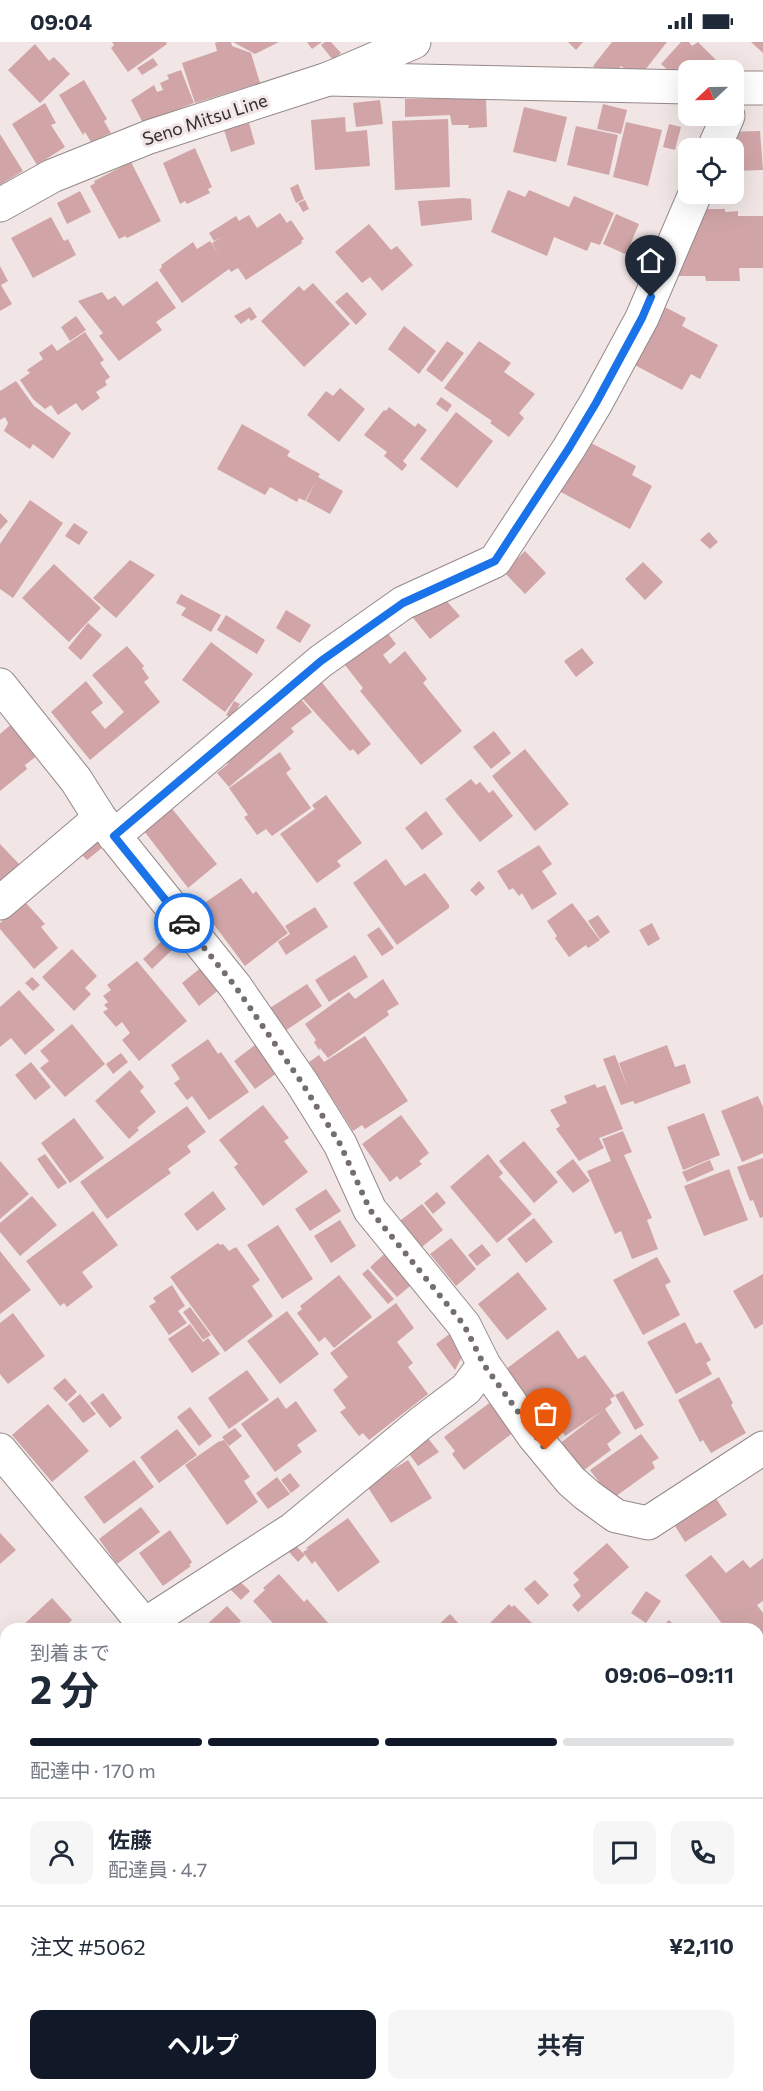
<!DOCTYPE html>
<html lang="ja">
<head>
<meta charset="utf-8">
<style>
  body { margin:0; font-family:Commissioner,"Noto Sans JP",sans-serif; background:#f6f6f7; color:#1f2937; height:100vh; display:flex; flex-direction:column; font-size:22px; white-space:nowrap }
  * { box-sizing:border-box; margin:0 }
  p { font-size:20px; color:#747a83 }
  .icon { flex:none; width:33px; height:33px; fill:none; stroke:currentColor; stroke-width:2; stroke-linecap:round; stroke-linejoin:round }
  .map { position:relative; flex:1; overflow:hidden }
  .drawer { position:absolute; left:0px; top:1581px; width:764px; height:468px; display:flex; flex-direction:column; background:#fff; border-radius:18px 18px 0 0; box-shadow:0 6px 24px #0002 }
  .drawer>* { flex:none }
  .needle { width:39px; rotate:248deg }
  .controls { position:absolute; left:678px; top:18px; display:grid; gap:12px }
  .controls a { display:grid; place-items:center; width:66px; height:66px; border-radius:12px; background:#fff; box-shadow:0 6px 24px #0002; font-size:30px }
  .pin { position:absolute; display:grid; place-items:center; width:51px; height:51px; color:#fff; margin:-62px -26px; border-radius:50% 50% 50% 0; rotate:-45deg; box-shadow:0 0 6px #0007 }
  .pin .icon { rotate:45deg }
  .courier { position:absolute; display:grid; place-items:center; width:60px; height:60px; margin:-30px; border:4px solid #1a73e8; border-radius:50%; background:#fff; color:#222; box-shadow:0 2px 8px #0007 }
  .headline em { font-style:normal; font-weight:700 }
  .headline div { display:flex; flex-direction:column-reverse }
  .headline { display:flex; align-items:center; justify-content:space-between; height:102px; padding:0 30px }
  h1 { font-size:39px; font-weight:700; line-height:45px }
  .bar { display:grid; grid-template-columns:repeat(4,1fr); gap:9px 6px; align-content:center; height:72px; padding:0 30px }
  .bar i { height:8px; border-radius:4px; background:#e0e1e3 }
  .bar .on { background:#111827 }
  .bar p { grid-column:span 4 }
  .line { display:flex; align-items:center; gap:15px; padding:0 30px; border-top:2px solid #e0e1e3 }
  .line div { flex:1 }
  .round { display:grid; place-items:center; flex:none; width:63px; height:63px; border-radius:12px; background:#f6f6f7 }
  .button { display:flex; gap:12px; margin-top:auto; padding:12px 30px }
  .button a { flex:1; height:69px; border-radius:12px; background:#111827; color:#fff; font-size:24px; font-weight:700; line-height:69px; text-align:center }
  .button a+a { background:#f6f6f7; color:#1f2937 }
  .status { display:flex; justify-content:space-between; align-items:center; height:42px; padding:0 30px; background:#fff; direction:ltr }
  .status svg { height:16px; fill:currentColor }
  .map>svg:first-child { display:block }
  .building { fill:#d1a5a7 }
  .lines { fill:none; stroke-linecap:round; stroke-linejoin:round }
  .street-casing { stroke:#95898a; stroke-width:35 }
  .primary-casing { stroke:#95898a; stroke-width:35 }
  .street { stroke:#fff; stroke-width:33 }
  .primary { stroke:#fff; stroke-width:33 }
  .done { stroke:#766e6e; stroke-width:6; stroke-dasharray:0 10.8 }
  .route { stroke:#1a73e8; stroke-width:8 }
  .labels { text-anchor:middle; stroke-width:6; stroke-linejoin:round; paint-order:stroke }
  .street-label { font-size:18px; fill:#332e2e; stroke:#f1e5e5 }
</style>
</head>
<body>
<div class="status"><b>09:04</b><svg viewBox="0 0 49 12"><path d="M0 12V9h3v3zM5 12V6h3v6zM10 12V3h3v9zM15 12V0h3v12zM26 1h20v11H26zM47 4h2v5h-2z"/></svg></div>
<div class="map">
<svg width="763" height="2049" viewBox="0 0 763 2049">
  <rect width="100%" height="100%" fill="#f1e5e5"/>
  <path class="building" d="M112 0H166L167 2 128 30 111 6 114 3Z
    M218 0H231L232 4 251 11 260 41 195 61 182 21 217 9 215 1Z
    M233 0H279L255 12Z
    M307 0H322L312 7Z
    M325 0H331L341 11 333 18 321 3Z
    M568 0H583L576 8Z
    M612 0H667L638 37 621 24 613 34 605 33 593 24Z
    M681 0H689L692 4 698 0 716 18 706 28H688V38L684 43 661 22Z
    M751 0H763V11Z
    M35 2 49 19 54 15 70 32 40 61 8 28Z
    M153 16 158 23 142 33 137 26Z
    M181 28 194 61 143 81 131 58 154 43 157 50 163 48 160 41 169 37 167 33Z
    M84 38 107 77 104 79 111 91 91 100 85 90 83 93 59 53Z
    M486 56 487 85 468 86 469 83H452L450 73 405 75V57Z
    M380 58 383 82 356 85 353 61Z
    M45 61 56 81 51 83 65 105 37 123 12 82Z
    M603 62 627 68 621 92 597 87Z
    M524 65 567 75 556 120 513 110Z
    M345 75 346 90 367 88 370 124 315 128 311 78Z
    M448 77 450 145 395 148 392 79Z
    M626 80 662 88 648 144 613 135Z
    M249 81 255 102 231 110 224 88Z
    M669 82 681 85 675 108 663 105Z
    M576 84 618 93 609 133 567 123Z
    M760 89 763 128 734 129V106H727L726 90Z
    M0 92 23 129 0 143Z
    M195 106 212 145 208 147 210 151 187 162 185 159 180 162 163 121Z
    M131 120 161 179 127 196 125 194 119 197 90 144 95 141 94 139Z
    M298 142 304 157 296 161 290 146Z
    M508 148 525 155 529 148 569 165 574 154 614 171 600 203 591 200 587 209 554 195 547 214 491 190Z
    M80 149 91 170 67 182 57 161Z
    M463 156 471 157 472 178 421 184 418 159Z
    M305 158 309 167 303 170 298 161Z
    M694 167H725V170L738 169V174H763V226H739L740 239H706L705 234H675Z
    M280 171 287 181 291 178 304 197 301 199 302 201 246 238 238 226 231 230 229 227 182 261 159 228 162 225 161 223 193 200 197 207 210 199 218 211 212 201 222 195 214 199 209 191 236 174 239 179 249 173 257 186Z
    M616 172 639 182 627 210 625 212 603 202Z
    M51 175 64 199 68 197 76 213 33 236 11 196Z
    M369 182 391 208 397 204 413 223 382 249 370 235 362 241 335 210Z
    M0 224 8 239 1 243 12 262 0 269Z
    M157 239 176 266 156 280 162 288 119 319 99 294 103 291 78 259 102 250 108 258 115 254 123 264Z
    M313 241 350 282 304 325 261 279 299 244 304 249Z
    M347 250 367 272 356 283 335 260Z
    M659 262 686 276 682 284 718 303 700 337 691 332 682 348 629 320Z
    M250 265 257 275 251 279 249 276 241 282 234 274Z
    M76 274 86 288 70 299 61 285Z
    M404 284 436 309 419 332 388 307Z
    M85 290 104 318 100 321 110 335 105 339 107 343 96 350 100 356 82 369 76 361 58 373 51 363 45 367 33 357 20 338 30 331 27 328 43 317 39 311 52 302 57 309Z
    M447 299 464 311 442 340 426 328Z
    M479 299 511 321 504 330 535 352 519 371 524 376 509 395 490 381 492 379 444 346Z
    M16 339 34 364 71 391 53 417 33 402 30 407 4 389 8 381 5 375 0 378V349Z
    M340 346 365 367 339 400 307 373 326 349 333 354Z
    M441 355 452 363 447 370 436 362Z
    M389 365 415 385 418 381 427 388 403 419 407 423 402 429 384 414 387 410 364 393 384 368 386 369Z
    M456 370 493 399 457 446 420 417Z
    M242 382 290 409 287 414 320 432 318 435 343 449 330 472 306 459 316 439 305 459 299 456 297 460 270 445 265 453 217 427Z
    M591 401 636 424 632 433 652 444 630 487 559 449Z
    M30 458 63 481 13 556 0 547V502Z
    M0 471 8 479 0 488Z
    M74 481 88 490 79 503 65 494Z
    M709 490 718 500 710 507 700 498Z
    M525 509 546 531 525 552 504 530Z
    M130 518 155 533 116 576 93 556Z
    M643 520 663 540 645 558 625 537Z
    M54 522 101 566 69 600 22 556Z
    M181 552 221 573 211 590 181 573 186 566 176 561Z
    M444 556 460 574 430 597 410 572Z
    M286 568 311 583 300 601 276 586Z
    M226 573 265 598 257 612 217 588Z
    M88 581 102 593 81 618 68 606Z
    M383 585 396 602 383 613 390 622 405 609 427 637 423 641 462 689 421 723 360 649 363 646 341 618Z
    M211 600 253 632 225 670 182 638Z
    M127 604 144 624 142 626 149 636 144 640 160 660 90 718 51 670 86 639 103 661 91 670 105 687 124 670 92 633Z
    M582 606 594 621 576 635 564 619Z
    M320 638 371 702 358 713 353 707 350 709 301 655Z
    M299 655 312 670 291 686 294 690 229 745 217 731 228 722 223 714Z
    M234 659 240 662 232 676 226 673Z
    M16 678 42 710 25 723 27 727 0 749V692Z
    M494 689 511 711 491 727 473 705Z
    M525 707 569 762 535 789 492 734Z
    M280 710 291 727 286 731 311 766 272 794 266 787 257 793 244 775 248 773 229 746Z
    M471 737 476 743 480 740 489 751 493 748 513 774 480 800 445 757Z
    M326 753 362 801 337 819 341 824 317 841 280 792 315 767 312 763Z
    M169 763 217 822 188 846 141 785Z
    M426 769 443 792 422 808 405 786Z
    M100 791 108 801 87 818 78 809Z
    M0 802 21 824 0 843Z
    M539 803 552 822 542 829 557 852 532 868 522 851 519 854 513 846 509 848 497 829Z
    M386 817 405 844 425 831 449 863V866L397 903 353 841Z
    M241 836 253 852 256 849 288 891 245 924 200 864Z
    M479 839 485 846 476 854 470 848Z
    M25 860 45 882 41 885 58 906 34 927 0 887V881Z
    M572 861 600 898 588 906 586 903 569 915 555 896 557 894 547 879Z
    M315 865 328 885 286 913 278 900 290 892 285 884Z
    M598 873 610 890 600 897 588 879Z
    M652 881 660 897 648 904 639 888Z
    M379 885 394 906 382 914 367 893Z
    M164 897 173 907 152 927 143 917Z
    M72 907 97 934 85 946 91 952 74 969 42 935Z
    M355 913 368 935 329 960 315 938Z
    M137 919 187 979 139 1019 122 998 130 991 122 980 116 985 103 970 108 967 104 963 108 960 103 954 111 948 107 943Z
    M203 924 220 947 199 964 182 941Z
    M32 935 40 943 33 949 25 941Z
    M383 937 399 962 387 969 389 973 328 1016 320 1006 319 1008 314 1000 316 998 305 982 349 950 355 957Z
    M307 942 322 964 285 989 270 966Z
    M19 948 55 988 25 1013 11 996 0 1005V965Z
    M72 982 105 1022 65 1055 40 1026 49 1019 40 1009Z
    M365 994 408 1059 365 1087 362 1083 353 1089 309 1020 319 1013 324 1020Z
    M208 997 218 1012 221 1010 249 1050 209 1078 192 1054 187 1058 174 1041 180 1037 171 1023Z
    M259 1000 281 1028 255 1047 234 1019Z
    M667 1003 675 1025 685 1022 691 1041 635 1062 633 1059 621 1063 603 1017 615 1013 629 1049 619 1021Z
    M121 1011 128 1020 113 1032 106 1022Z
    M31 1020 51 1045 35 1058 15 1033Z
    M130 1028 144 1045 140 1049 156 1070 137 1086 139 1088 129 1097 95 1059Z
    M595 1042 597 1046 605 1043 623 1087 599 1096 604 1106 579 1119 556 1087 560 1084 550 1068 567 1061 564 1054Z
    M758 1054 763 1065V1111L742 1120 721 1069Z
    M263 1063 289 1096 284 1099 308 1130 263 1164 234 1125 238 1122 219 1098Z
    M187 1064 206 1090 187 1104 191 1110 168 1127 171 1131 107 1177 80 1140Z
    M704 1071 720 1113 683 1128 667 1085Z
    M401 1073 429 1111 419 1119 422 1122 400 1138 397 1134 390 1140 362 1102Z
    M74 1076 104 1116 70 1141 41 1101Z
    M623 1089 632 1110 624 1113 652 1176 647 1178 658 1207 632 1217 621 1189 615 1192 587 1129 611 1119 602 1097Z
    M524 1099 558 1140 534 1161 499 1119Z
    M45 1112 67 1141 58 1147 37 1117Z
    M488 1112 503 1131 499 1135 532 1172 497 1201 450 1145Z
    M763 1116V1175L760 1176 753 1158 750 1159 737 1125Z
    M573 1117 590 1139 573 1151 556 1130Z
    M710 1118 714 1128 687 1140 682 1130Z
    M0 1119 29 1152 0 1177Z
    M729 1127 748 1178 704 1194 684 1144Z
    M326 1147 341 1169 310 1189 295 1167Z
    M213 1149 226 1167 197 1189 184 1172Z
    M437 1150 446 1161 433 1172 424 1161Z
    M32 1154 57 1183 20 1214 0 1190V1181Z
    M422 1162 443 1188 418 1208 397 1181Z
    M93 1169 118 1203 82 1230 93 1245 67 1265 64 1261 60 1264 26 1219Z
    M534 1176 553 1200 526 1221 507 1197Z
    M340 1178 356 1204 331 1221 314 1194Z
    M278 1183 313 1237 282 1257 247 1203Z
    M451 1196 476 1227 456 1244 430 1212Z
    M218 1201 220 1203 223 1202 229 1209 236 1205 260 1238 252 1244 273 1274 225 1310 170 1235Z
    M482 1202 491 1213 477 1224 468 1213Z
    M389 1208 416 1239 397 1255 370 1225Z
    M0 1209 31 1248 0 1272Z
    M657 1215 671 1240 665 1243 680 1273 643 1293 613 1238Z
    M368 1227 394 1257 388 1262 362 1232Z
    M518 1230 547 1267 507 1298 478 1262Z
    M763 1232V1282L755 1287 733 1249Z
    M339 1233 372 1275 334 1306 325 1295 319 1300 297 1271 302 1267 300 1264Z
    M172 1243 185 1264 178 1269 187 1281 169 1293 149 1264 156 1260 153 1256Z
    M396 1261 414 1286 397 1300 413 1321 408 1325 428 1352 369 1398 363 1391 359 1394 340 1370 346 1366 333 1348 348 1335 330 1311Z
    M190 1265 211 1293 203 1298 183 1270Z
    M287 1269 319 1312 280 1342 247 1299Z
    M13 1271 45 1314 8 1342 0 1332V1281Z
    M685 1280 696 1302 701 1300 711 1318 706 1321 712 1332 676 1352 647 1300Z
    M190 1282 203 1300 208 1296 220 1312 192 1331 168 1297Z
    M455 1288 467 1305 455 1328 436 1302Z
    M558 1288 578 1317 585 1313 615 1354 610 1357 612 1361 605 1367 621 1391 607 1402 611 1408 580 1431 559 1402 602 1369 565 1394 550 1372 543 1378 506 1327Z
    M247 1328 269 1358 229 1387 208 1356Z
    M719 1335 733 1361 731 1363 746 1391 711 1411 703 1398 700 1400 678 1358Z
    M65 1336 77 1350 66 1360 53 1346Z
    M623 1349 644 1383 635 1388 615 1353Z
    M103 1351 122 1376 110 1386 90 1361Z
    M80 1352 96 1372 83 1381 68 1362Z
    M278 1355 286 1367 296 1359 317 1389 297 1403 302 1410 275 1430 241 1382Z
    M492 1359 514 1390 464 1428 452 1412 455 1409 444 1395Z
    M48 1362 89 1409 52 1440 12 1393Z
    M190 1365 212 1394 199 1404 177 1375Z
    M235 1386 242 1394 229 1404 222 1395Z
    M177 1387 197 1413 159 1441 140 1415Z
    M641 1392 659 1416 652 1420 655 1426 612 1457 590 1428Z
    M427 1395 439 1410 418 1424 407 1409Z
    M224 1398 250 1435 244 1439 258 1460 227 1483 185 1423 218 1400Z
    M134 1418 154 1445 104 1482 84 1455Z
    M408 1418 432 1456 391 1481 367 1444Z
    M290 1431 300 1444 291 1451 281 1438Z
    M277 1435 290 1452 268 1467 256 1451Z
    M713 1452 727 1473 685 1500 672 1479Z
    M141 1465 160 1490 117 1522 99 1497Z
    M348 1476 380 1520 338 1550 315 1519 312 1522 303 1510 308 1507 306 1506Z
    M170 1488 192 1520 189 1523 191 1524 163 1544 139 1511Z
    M0 1491 16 1508 0 1522Z
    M287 1495 305 1513 298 1520 281 1501Z
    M607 1501 629 1525 578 1570 572 1563 581 1554 573 1543 579 1538 573 1531Z
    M711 1513 726 1531 743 1518 750 1526 763 1516V1559L757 1563 763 1571V1635L758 1628V1587H726L685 1533Z
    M279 1532 304 1560 307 1557 329 1582 322 1587H278L253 1559 265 1548 263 1546Z
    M236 1536 250 1549 241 1558 227 1544Z
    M535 1538 549 1553 538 1563 524 1547Z
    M646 1549 661 1559 646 1581 631 1571Z
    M52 1556 72 1578 67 1583 71 1587H19Z
    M509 1562 512 1565 514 1563 538 1587H484Z
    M227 1564 241 1579 238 1582 243 1587H202Z
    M450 1572 459 1582 454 1587H434Z
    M669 1578 678 1587H660Z
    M6 1599V1622L0 1616V1605Z
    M6 1708V1766L0 1772V1716Z
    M0 1847 6 1850V1887L0 1898Z"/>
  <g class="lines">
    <defs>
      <path id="street" d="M328 37 688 45
        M734 46H763
        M714 106 728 74
        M0 643 76 738 100 776 235 944 302 1041 340 1102 370 1168 464 1283 484 1323 533 1393 571 1439 587 1453 616 1474 648 1481 763 1406
        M114 794 321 619 403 561 495 519 569 406 596 361 642 276 695 152
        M0 861 100 776
        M0 1408 148 1587
        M144 1583 293 1487 421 1381 466 1347 484 1323
        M0 1698 6 1692
        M758 1965 763 1967"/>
      <path id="primary" d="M0 163 52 134 149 95 328 37 414 0"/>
    </defs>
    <use href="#street" class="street-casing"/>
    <use href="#primary" class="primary-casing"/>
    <use href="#street" class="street"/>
    <use href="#primary" class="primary"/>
  </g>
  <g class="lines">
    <path class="done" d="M184 881 235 944 302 1041 340 1102 370 1168 464 1283 484 1323 546 1408"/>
    <path class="route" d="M184 881 114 794 321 619 403 561 495 519 569 406 596 361 642 276 651 255"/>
  </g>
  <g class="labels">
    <g class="street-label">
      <text transform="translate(205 78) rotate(-18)" y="6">Seno Mitsu Line</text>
    </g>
  </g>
</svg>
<div class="controls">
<a><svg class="needle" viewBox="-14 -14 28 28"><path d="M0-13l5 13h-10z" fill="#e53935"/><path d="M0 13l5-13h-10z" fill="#747a83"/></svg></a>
<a><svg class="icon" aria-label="locate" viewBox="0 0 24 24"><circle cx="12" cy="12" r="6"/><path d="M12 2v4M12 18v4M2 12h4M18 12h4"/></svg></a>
</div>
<div class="pin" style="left:546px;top:1408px;background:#ea580c"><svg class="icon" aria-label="bag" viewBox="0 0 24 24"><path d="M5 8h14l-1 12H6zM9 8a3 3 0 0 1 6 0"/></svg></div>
<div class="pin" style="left:651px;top:255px;background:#1f2937"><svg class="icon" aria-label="home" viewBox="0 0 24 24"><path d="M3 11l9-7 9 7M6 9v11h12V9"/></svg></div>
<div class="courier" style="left:184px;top:881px"><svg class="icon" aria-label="car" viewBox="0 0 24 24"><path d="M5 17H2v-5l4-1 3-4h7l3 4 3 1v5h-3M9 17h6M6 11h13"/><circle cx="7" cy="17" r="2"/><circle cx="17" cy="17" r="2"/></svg></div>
<section class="drawer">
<div class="headline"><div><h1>2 分</h1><p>到着まで</p></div><em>09:06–09:11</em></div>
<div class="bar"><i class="on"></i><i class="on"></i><i class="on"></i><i></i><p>配達中 · 170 m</p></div>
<div class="line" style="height:108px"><a class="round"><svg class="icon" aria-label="person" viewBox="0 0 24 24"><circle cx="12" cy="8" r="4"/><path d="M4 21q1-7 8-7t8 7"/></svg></a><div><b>佐藤</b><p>配達員 · 4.7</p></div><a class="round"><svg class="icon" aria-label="chat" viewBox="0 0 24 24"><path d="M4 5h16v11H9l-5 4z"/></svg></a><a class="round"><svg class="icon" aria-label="phone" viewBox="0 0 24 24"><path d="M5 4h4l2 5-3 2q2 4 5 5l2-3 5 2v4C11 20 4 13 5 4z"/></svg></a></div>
<div class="line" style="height:78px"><div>注文 #5062</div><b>¥2,110</b></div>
<div class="button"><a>ヘルプ</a><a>共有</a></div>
</section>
</div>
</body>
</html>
